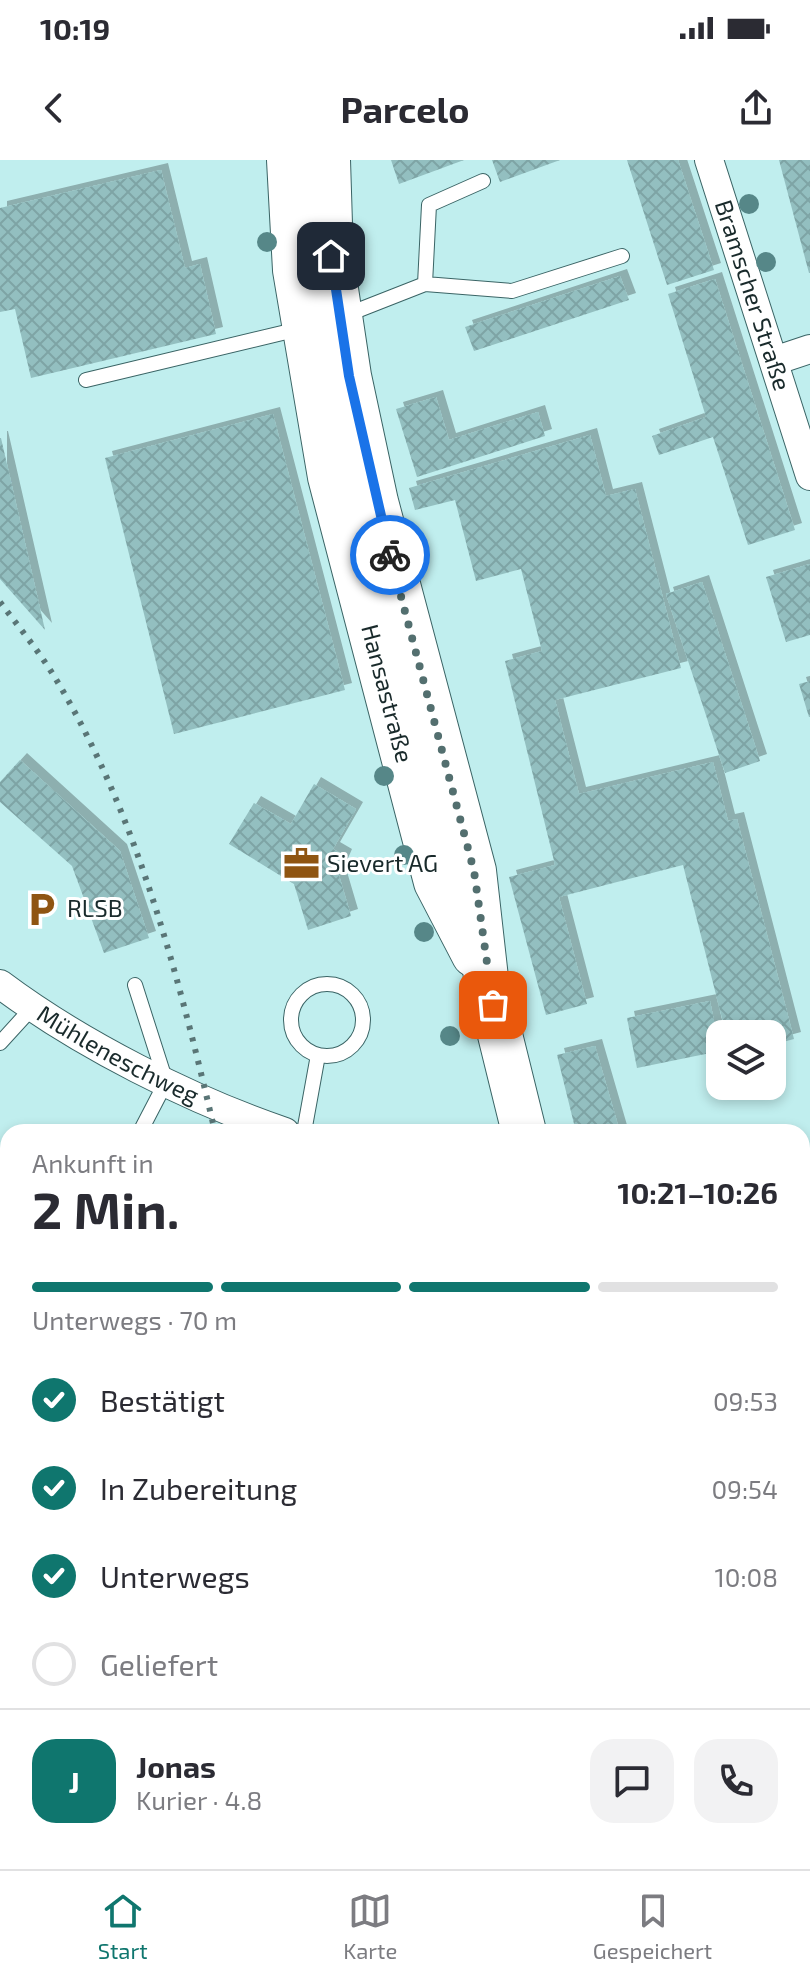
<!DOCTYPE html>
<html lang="de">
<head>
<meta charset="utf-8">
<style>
  body { margin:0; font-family:"Exo 2",sans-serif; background:#f2f2f3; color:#2b2b33; height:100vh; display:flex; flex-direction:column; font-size:30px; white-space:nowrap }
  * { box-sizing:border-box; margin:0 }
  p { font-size:26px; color:#7c7c81 }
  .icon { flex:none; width:44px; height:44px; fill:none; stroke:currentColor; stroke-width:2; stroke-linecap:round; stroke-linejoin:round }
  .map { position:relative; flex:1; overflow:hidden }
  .sheet { position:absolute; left:0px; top:964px; width:810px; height:746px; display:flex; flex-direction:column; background:#fff; border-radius:24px 24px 0 0; box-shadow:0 4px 12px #0003 }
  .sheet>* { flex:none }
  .fabs { position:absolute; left:706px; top:860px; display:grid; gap:16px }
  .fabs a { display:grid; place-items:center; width:80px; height:80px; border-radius:16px; background:#fff; box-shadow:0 4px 12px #0003; font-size:40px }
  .pin { position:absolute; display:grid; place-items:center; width:68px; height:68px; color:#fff; margin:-34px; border-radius:16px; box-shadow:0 4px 12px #0006 }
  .courier { position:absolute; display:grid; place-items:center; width:80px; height:80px; margin:-40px; border:6px solid #1a73e8; border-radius:50%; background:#fff; color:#222; box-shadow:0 2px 10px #0007 }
  .summary em { font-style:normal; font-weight:700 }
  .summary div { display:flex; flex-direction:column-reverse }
  .summary { display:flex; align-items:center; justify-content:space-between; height:136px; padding:0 32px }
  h1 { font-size:52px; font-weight:700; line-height:60px }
  .bar { display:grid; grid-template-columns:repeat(4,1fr); gap:12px 8px; align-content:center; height:96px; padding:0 32px }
  .bar i { height:10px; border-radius:6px; background:#e1e1e2 }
  .bar .selected { background:#0f766e }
  .bar p { grid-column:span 4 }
  .line { display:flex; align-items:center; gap:20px; padding:0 32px; border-top:2px solid #e1e1e2 }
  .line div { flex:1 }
  .round { display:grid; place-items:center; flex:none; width:84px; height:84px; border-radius:24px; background:#f2f2f3 }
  ol { padding:0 32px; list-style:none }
  li { display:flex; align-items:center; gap:24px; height:88px }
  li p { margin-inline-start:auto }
  li .icon { padding:8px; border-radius:50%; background:#0f766e; color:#fff; stroke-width:4 }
  li:last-child { color:#7c7c81 }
  li i { width:44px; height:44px; border:4px solid #e1e1e2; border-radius:50% }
  .status { display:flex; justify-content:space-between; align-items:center; height:56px; padding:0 40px; background:#fff; direction:ltr }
  .status svg { height:22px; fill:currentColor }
  header { display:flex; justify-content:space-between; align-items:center; height:104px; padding:0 32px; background:#fff; font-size:36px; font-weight:700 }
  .menu { display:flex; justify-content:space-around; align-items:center; height:112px; border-top:2px solid #e1e1e2; background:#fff; font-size:22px; color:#7c7c81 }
  .menu a { display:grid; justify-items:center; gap:4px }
  .menu .selected { color:#0f766e }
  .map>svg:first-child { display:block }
  .building { fill:url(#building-cross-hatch); filter:url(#shadow) }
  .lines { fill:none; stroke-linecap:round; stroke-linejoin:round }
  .lane-casing { stroke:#3a6465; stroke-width:16 }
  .street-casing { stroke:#3a6465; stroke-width:30 }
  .primary-casing { stroke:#3a6465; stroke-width:46 }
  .lane { stroke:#fff; stroke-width:14 }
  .street { stroke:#fff; stroke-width:28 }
  .primary { stroke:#fff; stroke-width:44 }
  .rail { stroke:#597576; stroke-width:6; stroke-dasharray:4 8; stroke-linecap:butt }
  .tree { fill:#568788 }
  .done { stroke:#536f6f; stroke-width:8; stroke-dasharray:0 14.4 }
  .route { stroke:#1a73e8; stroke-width:10 }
  .labels { text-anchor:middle; stroke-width:6; stroke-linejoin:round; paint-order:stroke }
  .street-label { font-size:24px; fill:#192a2b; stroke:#fff }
  .poi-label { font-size:24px; fill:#192a2b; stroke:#fff; text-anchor:start }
</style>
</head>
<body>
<div class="status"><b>10:19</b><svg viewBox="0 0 49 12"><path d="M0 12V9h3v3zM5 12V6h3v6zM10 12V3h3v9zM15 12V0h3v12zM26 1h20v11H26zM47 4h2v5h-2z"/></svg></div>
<header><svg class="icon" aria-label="back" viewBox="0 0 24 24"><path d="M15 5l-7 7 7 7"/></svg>Parcelo<svg class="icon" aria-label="share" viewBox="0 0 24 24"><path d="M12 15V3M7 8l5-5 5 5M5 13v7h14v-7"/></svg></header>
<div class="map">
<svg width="810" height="1709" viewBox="0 0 810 1709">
  <defs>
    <pattern id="building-cross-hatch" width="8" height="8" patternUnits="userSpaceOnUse" patternTransform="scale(2)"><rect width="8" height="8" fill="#93bfc0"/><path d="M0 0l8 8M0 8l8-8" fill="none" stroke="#7ea4a5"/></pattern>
    <filter id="shadow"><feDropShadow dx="7" dy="-7" stdDeviation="0" flood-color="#0004"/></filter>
  </defs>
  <rect width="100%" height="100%" fill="#c0eeee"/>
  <path class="building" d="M391 0H464L399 24Z
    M492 0H560L500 22Z
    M627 0H678L714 110 667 125Z
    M779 0H810V113H809Z
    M161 10 185 108 200 104 216 174 31 218 15 149 0 152V48Z
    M620 116 629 140 474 191 465 167Z
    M715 119 795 370 748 385 713 277 659 295 652 276 706 257 668 134Z
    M436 237 449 280 538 252 545 276 417 317 396 249Z
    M273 254 345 530 174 574 105 298Z
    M590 275 606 336 635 329 681 508 555 540 579 634 713 602 728 661 737 659 794 879 772 885V874H726L683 705 559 737 587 844 546 855 509 717 555 705 505 501 542 491 521 409 476 421 455 340 415 350 409 328Z
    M0 278H1L45 470 0 419Z
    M810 404V475L786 482 766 417Z
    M702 422 760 601 725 613 666 434Z
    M810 521V557H809L799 524Z
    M20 600 120 691 149 778 104 793 72 706 0 642V622Z
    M314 624 356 649 333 689 345 696 338 712 351 756 308 770 294 724 229 684 254 643 291 664Z
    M710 841 720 891 637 908 627 858Z
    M595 886 620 972H576L557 895Z
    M0 1019 8 1027V1132L0 1124Z
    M810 1224V1407L802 1409V1226Z
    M810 1484V1709H739L737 1702H802V1486Z
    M0 1682 8 1691V1702H18L25 1709H0Z
    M190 1702H242L234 1709H182Z
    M370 1702H456L463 1709H377Z"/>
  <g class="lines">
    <defs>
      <path id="lane" d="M425 124 512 131 622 96
        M346 155 425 124 429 45 483 21
        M86 220 299 169
        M291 860a36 36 0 1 1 72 0a36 36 0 1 1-72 0Z
        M135 825 166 922 140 972
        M0 883 32 848
        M304 972 318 895
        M0 1418 8 1427
        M0 1560 8 1569
        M128 1702 135 1709"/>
      <g id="street">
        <path id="s1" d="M709 0 810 316"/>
        <path d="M774 201 810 189"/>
        <path id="s2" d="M0 824C80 884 191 940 285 972"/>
        <path d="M802 1045 810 1046"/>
      </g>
      <g id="primary">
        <path id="s3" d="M289 0 295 110 330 317 436 722 474 795"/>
        <path d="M328 0 331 96 349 216 376 342 474 711 486 818 524 972"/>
        <path d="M668 1702 669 1709"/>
      </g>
    </defs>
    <use href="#lane" class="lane-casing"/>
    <use href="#street" class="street-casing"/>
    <use href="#primary" class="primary-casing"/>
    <use href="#lane" class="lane"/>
    <use href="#street" class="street"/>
    <use href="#primary" class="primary"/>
    <path class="rail" d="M0 442C18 466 38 490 54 516 137 652 179 818 215 972
      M0 1215 8 1222
      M502 1702 507 1709
      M578 1702 581 1709"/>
  </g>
  <g class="tree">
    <circle cx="749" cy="44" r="10"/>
    <circle cx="267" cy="82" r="10"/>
    <circle cx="766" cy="102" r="10"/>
    <circle cx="384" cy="616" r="10"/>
    <circle cx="404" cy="695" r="10"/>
    <circle cx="424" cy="772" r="10"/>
    <circle cx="450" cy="876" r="10"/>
  </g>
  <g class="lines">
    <path class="done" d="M390 395 474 711 493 845"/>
    <path class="route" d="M331 96 349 216 390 395"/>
  </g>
  <defs>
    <symbol id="office-bare" viewBox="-9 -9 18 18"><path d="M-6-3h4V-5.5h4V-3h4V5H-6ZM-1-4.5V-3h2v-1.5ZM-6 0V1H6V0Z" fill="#8f5512" stroke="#fff" stroke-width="2.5" paint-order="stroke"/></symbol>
    <symbol id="parking-bare" viewBox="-9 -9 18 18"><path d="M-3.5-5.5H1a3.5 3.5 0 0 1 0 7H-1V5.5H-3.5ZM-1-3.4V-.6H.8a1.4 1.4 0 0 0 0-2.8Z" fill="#8f5512" stroke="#fff" stroke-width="2.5" paint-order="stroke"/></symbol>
  </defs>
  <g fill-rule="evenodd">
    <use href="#office-bare" x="276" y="678" width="51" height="51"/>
    <use href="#parking-bare" x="16" y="724" width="51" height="51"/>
  </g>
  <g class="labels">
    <g class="street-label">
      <text dy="8" stroke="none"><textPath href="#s1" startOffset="142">Bramscher Straße</textPath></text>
      <text dy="8" stroke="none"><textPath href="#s3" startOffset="544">Hansastraße</textPath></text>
      <text dy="8" stroke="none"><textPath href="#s2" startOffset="138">Mühleneschweg</textPath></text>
    </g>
    <g class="poi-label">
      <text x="327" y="712">Sievert AG</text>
      <text x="67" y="757">RLSB</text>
    </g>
  </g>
</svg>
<div class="fabs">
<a><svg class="icon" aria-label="layers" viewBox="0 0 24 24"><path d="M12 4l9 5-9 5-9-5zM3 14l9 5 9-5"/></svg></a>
</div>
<div class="pin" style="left:493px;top:845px;background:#ea580c"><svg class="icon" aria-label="bag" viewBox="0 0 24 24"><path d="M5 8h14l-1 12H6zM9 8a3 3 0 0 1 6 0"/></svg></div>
<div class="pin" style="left:331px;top:96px;background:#1f2937"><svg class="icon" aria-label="home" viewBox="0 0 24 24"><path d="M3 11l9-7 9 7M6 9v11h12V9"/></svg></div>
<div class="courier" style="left:390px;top:395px"><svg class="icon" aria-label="bike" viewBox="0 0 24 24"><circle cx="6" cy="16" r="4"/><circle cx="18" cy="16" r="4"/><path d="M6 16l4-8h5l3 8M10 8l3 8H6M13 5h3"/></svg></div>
<section class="sheet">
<div class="summary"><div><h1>2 Min.</h1><p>Ankunft in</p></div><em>10:21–10:26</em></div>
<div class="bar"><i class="selected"></i><i class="selected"></i><i class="selected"></i><i></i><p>Unterwegs · 70 m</p></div>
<ol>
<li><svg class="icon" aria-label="check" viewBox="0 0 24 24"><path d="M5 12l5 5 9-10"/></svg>Bestätigt<p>09:53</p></li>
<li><svg class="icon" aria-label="check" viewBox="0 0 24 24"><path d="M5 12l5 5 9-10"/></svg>In Zubereitung<p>09:54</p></li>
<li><svg class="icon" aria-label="check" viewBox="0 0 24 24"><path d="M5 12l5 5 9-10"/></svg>Unterwegs<p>10:08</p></li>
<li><i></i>Geliefert</li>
</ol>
<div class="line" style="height:144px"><b class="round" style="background:#0f766e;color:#fff">J</b><div><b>Jonas</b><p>Kurier · 4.8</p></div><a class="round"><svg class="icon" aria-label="chat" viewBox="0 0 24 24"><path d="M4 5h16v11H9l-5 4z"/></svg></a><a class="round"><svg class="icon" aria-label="phone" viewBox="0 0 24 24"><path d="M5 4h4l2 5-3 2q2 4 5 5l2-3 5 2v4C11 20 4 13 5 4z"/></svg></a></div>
</section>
</div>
<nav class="menu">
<a class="selected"><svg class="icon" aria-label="home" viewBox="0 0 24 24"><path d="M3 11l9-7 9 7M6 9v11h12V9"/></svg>Start</a>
<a><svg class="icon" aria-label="map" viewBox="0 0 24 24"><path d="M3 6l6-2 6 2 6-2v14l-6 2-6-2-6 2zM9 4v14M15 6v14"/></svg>Karte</a>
<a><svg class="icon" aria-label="saved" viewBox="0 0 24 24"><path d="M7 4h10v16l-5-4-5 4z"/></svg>Gespeichert</a>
</nav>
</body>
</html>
